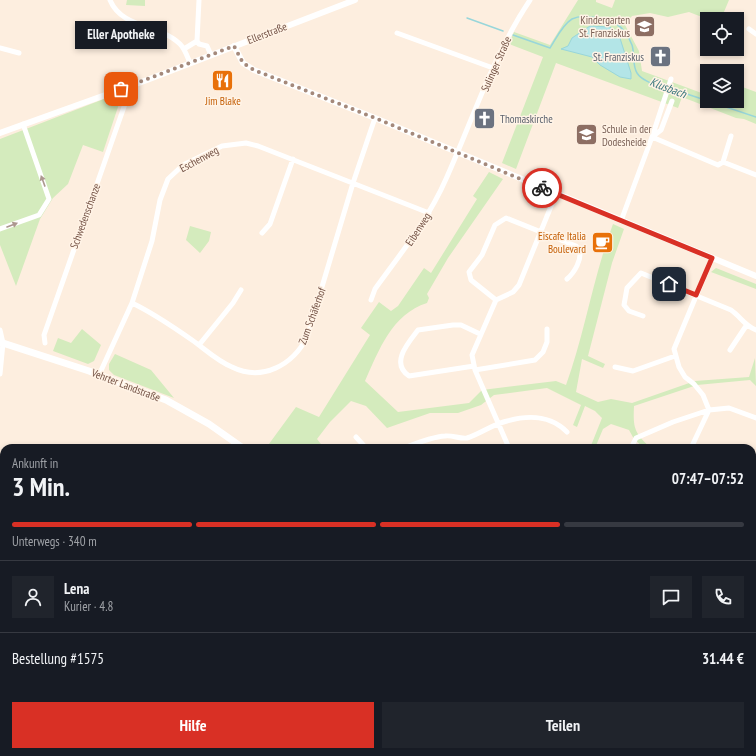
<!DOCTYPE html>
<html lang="de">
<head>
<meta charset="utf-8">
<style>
  body { margin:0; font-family:"PT Sans Narrow",sans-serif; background:#20242c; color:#f1f3f6; height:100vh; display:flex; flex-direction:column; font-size:15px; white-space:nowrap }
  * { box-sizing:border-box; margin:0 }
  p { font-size:13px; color:#9ea1a6 }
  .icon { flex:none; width:22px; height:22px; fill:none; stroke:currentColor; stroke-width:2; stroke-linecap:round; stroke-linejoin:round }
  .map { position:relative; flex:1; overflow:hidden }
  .panel { position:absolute; left:0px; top:444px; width:756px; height:312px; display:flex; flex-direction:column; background:#171b24; border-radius:12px 12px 0 0; box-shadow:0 2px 6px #0003 }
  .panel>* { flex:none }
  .controls { position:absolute; left:700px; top:12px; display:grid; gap:8px }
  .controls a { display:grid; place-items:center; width:44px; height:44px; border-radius:0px; background:#171b24; box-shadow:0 2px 6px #0003; font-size:20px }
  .pin { position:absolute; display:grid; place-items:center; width:34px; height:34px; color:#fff; margin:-17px; border-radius:8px; box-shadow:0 2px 6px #0006 }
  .courier { position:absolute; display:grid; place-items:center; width:40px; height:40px; margin:-20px; border:3px solid #d93025; border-radius:50%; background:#fff; color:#222; box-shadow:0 1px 5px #0007 }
  .bubble { position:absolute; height:28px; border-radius:0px; background:#171b24; box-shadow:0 2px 6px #0003; font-size:13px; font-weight:700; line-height:28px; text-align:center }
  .head em { font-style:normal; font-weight:700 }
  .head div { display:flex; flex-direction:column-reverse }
  .head { display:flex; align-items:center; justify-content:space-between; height:68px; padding:0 12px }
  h1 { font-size:26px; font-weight:700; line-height:30px }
  .bar { display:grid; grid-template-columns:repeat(4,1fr); gap:6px 4px; align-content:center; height:48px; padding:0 12px }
  .bar i { height:5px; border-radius:3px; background:#363941 }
  .bar .selected { background:#d93025 }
  .bar p { grid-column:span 4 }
  .line { display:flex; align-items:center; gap:10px; padding:0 12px; border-top:1px solid #363941 }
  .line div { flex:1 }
  .round { display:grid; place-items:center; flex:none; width:42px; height:42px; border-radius:0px; background:#20242c }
  .primary-button { display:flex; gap:8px; margin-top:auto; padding:8px 12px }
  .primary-button a { flex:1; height:46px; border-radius:0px; background:#d93025; color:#fff; font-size:16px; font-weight:700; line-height:46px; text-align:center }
  .primary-button a+a { background:#20242c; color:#f1f3f6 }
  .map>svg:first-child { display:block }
  .green { fill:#d4ebbd }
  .water { fill:#b3e5e7; stroke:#98d6da }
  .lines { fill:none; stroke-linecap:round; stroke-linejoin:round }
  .stream { stroke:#98d6da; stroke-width:1.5 }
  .minor { stroke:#fff; stroke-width:5 }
  .tertiary { stroke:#fff; stroke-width:6 }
  .secondary { stroke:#fff; stroke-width:7 }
  .oneway { fill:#ac978f }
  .done { stroke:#a4897b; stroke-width:4; stroke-dasharray:0 7.2 }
  .route { stroke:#d93025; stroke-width:5 }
  .labels { text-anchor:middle; stroke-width:3; stroke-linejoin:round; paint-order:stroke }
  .education-label { font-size:11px; fill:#785e54; stroke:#fff3e6; text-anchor:end }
  .street-label { font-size:11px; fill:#745245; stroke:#fff3e6 }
  .worship-label { font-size:11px; fill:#5b616d; stroke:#fff3e6; text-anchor:end }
  .food-label { font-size:11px; fill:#c56008; stroke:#fff3e6 }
  .water-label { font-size:12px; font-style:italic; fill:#39777c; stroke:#fff3e6 }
</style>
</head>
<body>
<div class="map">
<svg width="756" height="756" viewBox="0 0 756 756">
  <rect width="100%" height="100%" fill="#fdeedf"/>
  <path class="green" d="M127 0H145V6L126 5Z
    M578 0H596V2L612 8 615 0H729L721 19H707L689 12 668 17 650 13 632 16 625 25 639 51 642 71 707 95V101H737V85L756 92V124L744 119 736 118 682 97 678 108 556 63 516 169 502 163 543 57 509 44 514 32 550 45Z
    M109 97 119 104 103 152 83 145 68 184 53 198 40 219 16 286 0 245V139Z
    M489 172 503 179 448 258 427 294 429 298 427 303C392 314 379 350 365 381L398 412 469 403 482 390 556 381 566 385C585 333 593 277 613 224L624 229 612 263 588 356 605 364 603 368 582 359 576 392 598 402 611 399 632 403 695 381 749 377 755 358 756 386 750 380 697 385 634 406C633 428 634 433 651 448H644L634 439 629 430 611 424 603 429 595 448H590L602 418 595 411 585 406 577 427 573 425 581 405 547 388 494 395 481 405 458 413H430L387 428 366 406 351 401 330 422 317 439 324 448H266L296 407 319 417 370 335 361 328 379 302 391 311 398 306 424 268 431 273 477 199 473 196Z
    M190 226 211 232 209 241 200 253 186 240Z
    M716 268 756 284V289L711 272Z
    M82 329 101 345 94 361 88 364 53 351 58 338 71 343Z
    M115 354 151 370 174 398 114 375 109 370V364Z
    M756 523V625L752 626V531Z
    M0 562 4 563V604L0 597Z
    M0 607 4 610V709H0Z
    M756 647V756H749L744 752H752V648Z
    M0 722H4V749L0 750Z
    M15 752H45L44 756H25Z
    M51 752H89L91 756H50Z
    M99 752H120L118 756H101Z
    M160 752H197V756H159Z
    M218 752H559L564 756H214Z"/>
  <path class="water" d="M590 26 610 27 619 35 631 73V79L620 77 600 65 592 57 561 49 568 46 572 38Z
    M240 752 336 756H237Z"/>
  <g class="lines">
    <path class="stream" d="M467 18 503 31
      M513 35 550 48C556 39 562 25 572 19 578 16 584 16 590 17 611 17 624 25 632 45 635 54 632 65 637 73 642 81 656 85 666 89
      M669 90 681 92 756 117
      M752 651 756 650"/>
    <path class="minor" d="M110 0C122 29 160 24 180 44 185 49 187 56 190 63
      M749 29 756 34
      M397 33 493 68
      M197 41 199 0
      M197 41 199 44 207 46 211 55
      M0 48 19 53
      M184 49 197 41
      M672 101 661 130 652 137 718 165 723 162 756 175
      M723 162 731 136
      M621 221 652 137 671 79
      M0 229 39 215 49 199 23 124
      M262 233 270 224 293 159
      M371 300 375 289C401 253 428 220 446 179 473 119 493 55 530 0
      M496 300 471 280 469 272 482 255 495 225 506 218 576 246 579 249C583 259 574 273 567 279
      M132 303C153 313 172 326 192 340 205 349 217 361 232 367 262 382 293 365 307 337L353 183 375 118
      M643 316 629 311 624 305 627 288 641 273 731 310C741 317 744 325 756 330
      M0 330 3 343 0 374
      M45 343 44 335 125 104 121 89
      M199 345 233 303 241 290
      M730 350 746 326
      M474 366 409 376C390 363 408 343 418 330L453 325H461L480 334
      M615 367 633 371 675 356
      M475 370 535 360 543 352 547 342V329
      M99 375 132 303 152 241 160 200 168 179 183 165 222 146 246 143 258 146 429 213
      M356 437 366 448
      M404 448C417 443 431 437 445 436 453 435 459 439 467 438 480 434 493 424 507 421 529 415 550 415 567 432
      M509 448 475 370 472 355 496 300 513 292 519 285 556 194
      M631 448 636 438 673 422 709 410 729 408 756 418
      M691 448 709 410 703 395 694 384 685 377 679 367 674 349 712 258
      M0 601 4 608
      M0 711H4
      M47 756 48 752"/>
    <path class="tertiary" d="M234 46 243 63 254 70 375 118 756 276
      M0 133 147 80 355 0"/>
    <path class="secondary" d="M0 342 89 371 166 400 209 424 243 448
      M752 631 756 630
      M752 641 756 640"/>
  </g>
  <defs><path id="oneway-solid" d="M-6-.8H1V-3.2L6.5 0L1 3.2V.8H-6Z"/></defs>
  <g class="oneway">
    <use href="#oneway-solid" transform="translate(43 181) rotate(-110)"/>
    <use href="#oneway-solid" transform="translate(12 225) rotate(-21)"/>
  </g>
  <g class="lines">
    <path class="done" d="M121 89 234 46 243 63 254 70 375 118 542 188"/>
    <path class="route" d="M542 188 712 258 696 295 669 284"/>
  </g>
  <defs>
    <symbol id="school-square" viewBox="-11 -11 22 22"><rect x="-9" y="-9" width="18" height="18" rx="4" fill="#8d6e63" stroke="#fff3e6"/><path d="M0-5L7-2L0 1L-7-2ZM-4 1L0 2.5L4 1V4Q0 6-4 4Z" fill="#fff"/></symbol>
    <symbol id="church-square" viewBox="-11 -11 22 22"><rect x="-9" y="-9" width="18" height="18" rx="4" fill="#6b7280" stroke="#fff3e6"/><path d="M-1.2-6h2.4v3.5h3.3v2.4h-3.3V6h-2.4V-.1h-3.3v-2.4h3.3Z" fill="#fff"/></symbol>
    <symbol id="restaurant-square" viewBox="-11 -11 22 22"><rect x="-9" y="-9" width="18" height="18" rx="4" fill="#e8710a" stroke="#fff3e6"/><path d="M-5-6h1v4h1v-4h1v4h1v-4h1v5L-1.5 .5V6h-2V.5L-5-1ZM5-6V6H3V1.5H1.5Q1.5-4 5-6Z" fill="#fff"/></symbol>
    <symbol id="cafe-square" viewBox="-11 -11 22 22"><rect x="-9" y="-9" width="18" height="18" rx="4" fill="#e8710a" stroke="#fff3e6"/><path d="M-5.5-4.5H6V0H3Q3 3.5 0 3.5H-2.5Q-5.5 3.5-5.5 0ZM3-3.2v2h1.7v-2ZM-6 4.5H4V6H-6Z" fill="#fff"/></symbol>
  </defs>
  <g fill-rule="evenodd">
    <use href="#school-square" x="632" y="14" width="25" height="25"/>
    <use href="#church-square" x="648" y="44" width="25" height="25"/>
    <use href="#restaurant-square" x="210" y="68" width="25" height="25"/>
    <use href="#church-square" x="472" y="106" width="25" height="25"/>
    <use href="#school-square" x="574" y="122" width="25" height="25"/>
    <use href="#cafe-square" x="590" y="230" width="25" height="25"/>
  </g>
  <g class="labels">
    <g class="education-label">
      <text x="630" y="24">Kindergarten<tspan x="630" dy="13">St. Franziskus</tspan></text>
      <text x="602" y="133" text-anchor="start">Schule in der<tspan x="602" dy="13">Dodesheide</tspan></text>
    </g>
    <g class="street-label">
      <text transform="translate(267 33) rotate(-21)" y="4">Ellerstraße</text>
      <text transform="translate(496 64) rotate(-66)" y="4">Sulinger Straße</text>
      <text transform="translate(199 159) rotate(-28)" y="4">Eschenweg</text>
      <text transform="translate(85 216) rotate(-70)" y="4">Schwedenschanze</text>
      <text transform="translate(418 229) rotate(-57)" y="4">Eibenweg</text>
      <text transform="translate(312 316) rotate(-70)" y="4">Zum Schäferhof</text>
      <text transform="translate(126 385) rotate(21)" y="4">Vehrter Landstraße</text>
    </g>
    <g class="worship-label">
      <text x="644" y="61">St. Franziskus</text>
      <text x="500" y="123" text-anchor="start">Thomaskirche</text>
    </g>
    <g class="food-label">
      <text x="223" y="105">Jim Blake</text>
      <text x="586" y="240" text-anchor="end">Eiscafe Italia<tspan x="586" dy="13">Boulevard</tspan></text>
    </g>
    <g class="water-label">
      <text transform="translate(668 88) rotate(21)" y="4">Klusbach</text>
    </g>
  </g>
</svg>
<div class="controls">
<a><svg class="icon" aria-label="locate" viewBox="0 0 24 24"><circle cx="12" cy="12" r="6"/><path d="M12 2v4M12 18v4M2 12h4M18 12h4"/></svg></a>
<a><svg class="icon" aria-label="layers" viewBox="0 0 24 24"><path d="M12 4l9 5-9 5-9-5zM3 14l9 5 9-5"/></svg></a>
</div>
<div class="pin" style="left:121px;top:89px;background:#ea580c"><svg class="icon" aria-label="bag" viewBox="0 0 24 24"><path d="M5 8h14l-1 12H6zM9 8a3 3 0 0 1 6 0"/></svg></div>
<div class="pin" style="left:669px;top:284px;background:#1f2937"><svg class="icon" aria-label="home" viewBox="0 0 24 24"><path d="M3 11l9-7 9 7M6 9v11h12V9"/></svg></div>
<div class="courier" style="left:542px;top:188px"><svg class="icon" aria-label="bike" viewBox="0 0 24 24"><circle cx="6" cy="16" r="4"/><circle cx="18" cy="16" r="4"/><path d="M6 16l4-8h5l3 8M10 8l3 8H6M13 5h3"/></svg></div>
<div class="bubble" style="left:75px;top:21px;width:92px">Eller Apotheke</div>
<section class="panel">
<div class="head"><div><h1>3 Min.</h1><p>Ankunft in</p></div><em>07:47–07:52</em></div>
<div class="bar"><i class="selected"></i><i class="selected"></i><i class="selected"></i><i></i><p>Unterwegs · 340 m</p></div>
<div class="line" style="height:72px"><a class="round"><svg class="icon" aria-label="person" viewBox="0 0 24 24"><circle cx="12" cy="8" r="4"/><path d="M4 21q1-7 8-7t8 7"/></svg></a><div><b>Lena</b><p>Kurier · 4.8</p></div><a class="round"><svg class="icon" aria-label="chat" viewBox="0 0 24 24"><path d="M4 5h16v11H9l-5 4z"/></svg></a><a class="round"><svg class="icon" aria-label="phone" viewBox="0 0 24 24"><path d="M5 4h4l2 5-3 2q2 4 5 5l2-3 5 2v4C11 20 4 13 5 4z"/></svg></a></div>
<div class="line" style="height:52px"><div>Bestellung #1575</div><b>31.44 €</b></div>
<div class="primary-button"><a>Hilfe</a><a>Teilen</a></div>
</section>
</div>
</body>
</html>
